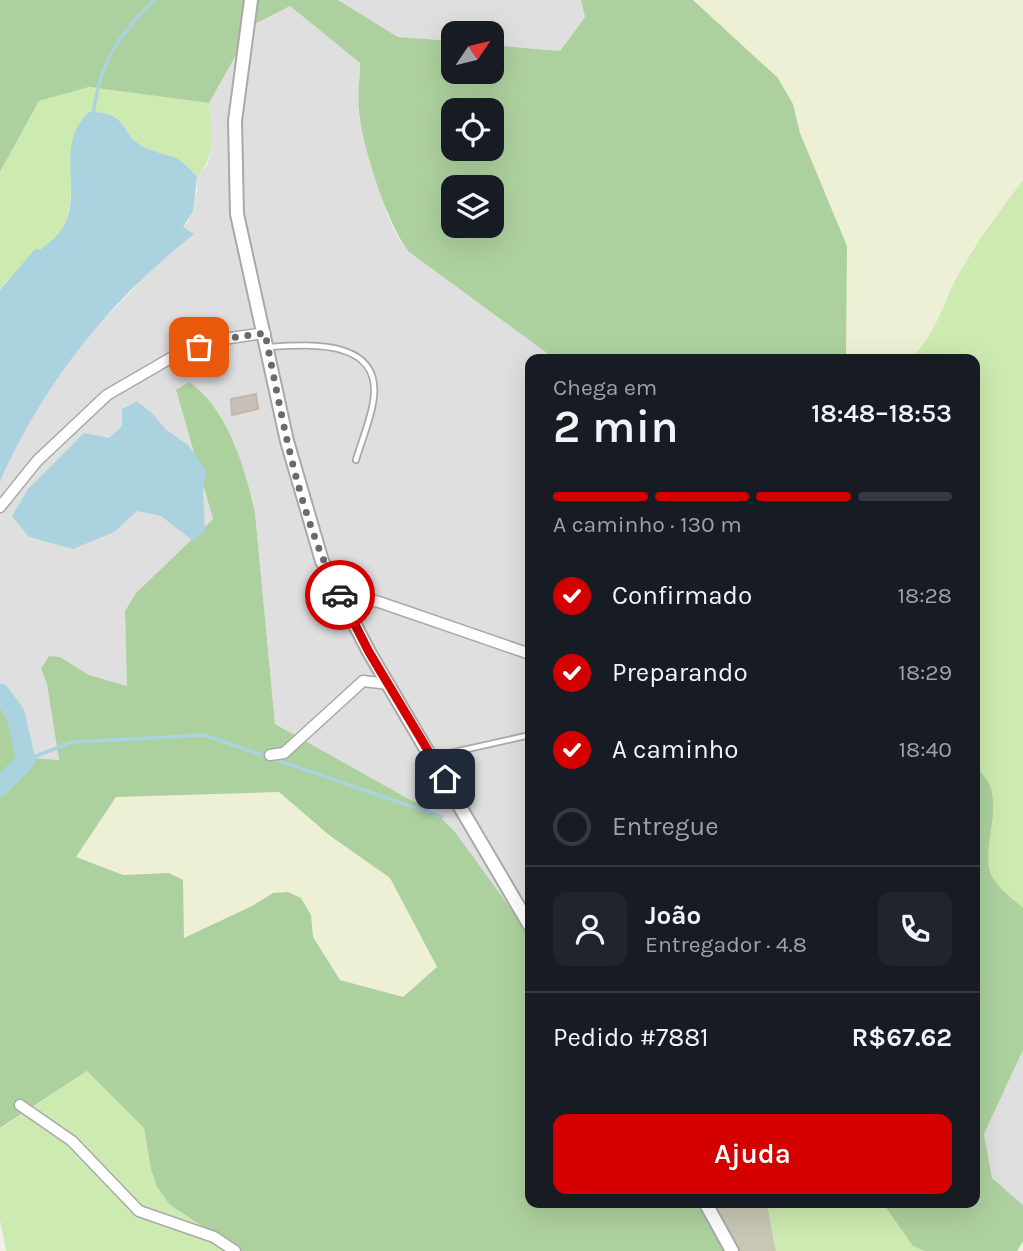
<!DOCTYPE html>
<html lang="pt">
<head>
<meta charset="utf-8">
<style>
  body { margin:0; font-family:Karla,sans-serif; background:#20242c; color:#f1f3f6; height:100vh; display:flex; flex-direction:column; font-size:26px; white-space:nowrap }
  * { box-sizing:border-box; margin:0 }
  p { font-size:23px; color:#9ea1a6 }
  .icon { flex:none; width:38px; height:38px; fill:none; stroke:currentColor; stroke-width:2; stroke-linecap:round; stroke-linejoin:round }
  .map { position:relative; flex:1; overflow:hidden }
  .sheet { position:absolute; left:525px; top:354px; width:455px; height:854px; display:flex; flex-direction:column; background:#171b24; border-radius:14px; box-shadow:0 7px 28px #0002 }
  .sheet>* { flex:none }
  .needle { width:46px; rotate:55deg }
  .fabs { position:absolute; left:441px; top:21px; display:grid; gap:14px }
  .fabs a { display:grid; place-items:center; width:63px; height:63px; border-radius:14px; background:#171b24; box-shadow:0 7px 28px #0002; font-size:35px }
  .pin { position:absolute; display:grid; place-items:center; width:60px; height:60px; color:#fff; margin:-30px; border-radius:14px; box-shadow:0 4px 10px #0006 }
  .courier { position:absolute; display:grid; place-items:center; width:70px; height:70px; margin:-35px; border:5px solid #d40000; border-radius:50%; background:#fff; color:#222; box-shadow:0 2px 9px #0007 }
  .overview em { font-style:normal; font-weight:600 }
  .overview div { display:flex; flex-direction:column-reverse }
  .overview { display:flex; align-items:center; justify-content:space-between; height:119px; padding:0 28px }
  h1 { font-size:46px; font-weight:600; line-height:52px }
  .bar { display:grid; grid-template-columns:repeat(4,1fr); gap:10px 7px; align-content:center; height:84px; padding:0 28px }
  .bar i { height:9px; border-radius:5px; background:#363941 }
  .bar .active { background:#d40000 }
  .bar p { grid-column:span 4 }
  .line { display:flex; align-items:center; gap:18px; padding:0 28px; border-top:2px solid #363941 }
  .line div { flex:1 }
  .round { display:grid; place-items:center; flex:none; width:74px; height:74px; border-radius:14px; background:#20242c }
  ol { padding:0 28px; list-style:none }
  li { display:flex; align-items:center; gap:21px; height:77px }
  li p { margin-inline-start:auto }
  li .icon { padding:7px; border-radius:50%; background:#d40000; color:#fff; stroke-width:4 }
  li:last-child { color:#9ea1a6 }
  li i { width:38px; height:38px; border:4px solid #363941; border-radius:50% }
  .cta { display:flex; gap:14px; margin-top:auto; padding:14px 28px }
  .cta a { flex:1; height:80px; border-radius:14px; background:#d40000; color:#fff; font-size:28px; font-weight:600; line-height:80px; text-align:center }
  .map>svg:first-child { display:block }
  .residential { fill:#e0dfdf }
  .construction { fill:#c7c7b4 }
  .farmland { fill:#eef0d5 }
  .grass { fill:#cdebb0 }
  .forest { fill:#add19e; fill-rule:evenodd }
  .water { fill:#aad3df }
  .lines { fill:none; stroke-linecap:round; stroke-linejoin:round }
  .stream { stroke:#aad3df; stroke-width:3.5 }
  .river { stroke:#aad3df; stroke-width:19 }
  .building { fill:#c7bfb8; stroke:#c4b6ab; stroke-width:2 }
  .service-casing { stroke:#a9a9a9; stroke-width:8 }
  .minor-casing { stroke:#a9a9a9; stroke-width:13 }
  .tertiary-casing { stroke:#a9a9a9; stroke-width:16 }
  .service { stroke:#fff; stroke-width:4.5 }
  .minor { stroke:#fff; stroke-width:10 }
  .tertiary { stroke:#fff; stroke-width:12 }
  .done { stroke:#6b6a68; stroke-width:7; stroke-dasharray:0 12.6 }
  .route { stroke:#d40000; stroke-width:9 }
</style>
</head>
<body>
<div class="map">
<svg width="1023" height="1251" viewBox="0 0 1023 1251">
  <rect width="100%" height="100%" fill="#f2efe9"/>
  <path class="residential" d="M338 0H581L585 17 560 51 492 45V33H453V41L398 37Z
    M290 6 360 63 358 110 362 128 388 217 398 238 409 252 555 359H530V935L439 816 275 724 255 513 189 382 176 390 213 519 136 593 124 624 128 642 127 686 89 675 60 657 41 669 47 684 59 760 18 757 9 724 0 690V449L77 341 106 317 133 290 189 220 197 191V177L208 164 211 145 209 103 253 25Z
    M1023 1050V1205L992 1178 984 1134Z"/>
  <path class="construction" d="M700 1202H767L776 1251H733Z"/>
  <path class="farmland" d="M693 0H1023V180L973 249 956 277 931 335 910 358 846 359 847 246 800 133 793 104 778 78Z
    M279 792 329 835 390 878 437 967 403 997 340 980 313 937 311 915 273 893 252 906 184 938 182 880 134 874 123 875 75 857 117 796Z"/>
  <path class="grass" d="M89 87 209 103C211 132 217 154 197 177 174 150 174 160 146 148 119 136 132 111 89 112 57 142 81 189 64 225 52 252 16 265 0 290V172L39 101Z
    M1023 180V908C1012 898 995 886 990 872 982 844 1000 820 986 786 983 779 982 773 975 768V359H909C936 337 942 304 958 275 977 241 1000 211 1023 180Z
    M87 1071 144 1128 151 1171 157 1187 170 1205 240 1251H6L0 1220V1129Z
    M767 1202H882L913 1245 925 1251H776Z"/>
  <path class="forest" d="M0 0H338L398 37 453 41V72H492V45L560 51 585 17 581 0H693L778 78 793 104 800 133 847 246 846 359H555L409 252C387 224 363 148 359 112 357 97 360 79 360 63L290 6 253 25 209 103 89 87 39 101 0 172ZM453 110H492V149H453ZM453 187H492V226H453Z
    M189 382C228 409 245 468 255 513L275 724 439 816 455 832 530 935V1202H700L733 1251H240L170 1205 157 1187 151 1170 144 1128 87 1071 0 1128V690L18 757 59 760 47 684 41 669 49 656 60 657 89 675 127 686 125 611 136 593 213 519 176 390ZM279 792 329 835 390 878 437 967 403 997 340 980 313 937 311 915 301 898 288 892 273 893 252 906 184 938 183 880 169 873 123 875 76 857 116 797Z
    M975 768C1011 792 981 839 990 872 995 886 1012 898 1023 908V1050L984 1134 992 1178 1023 1205V1241L1017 1251H925L913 1246 882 1202H975Z"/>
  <path class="water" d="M89 112C131 111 119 136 146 148 174 160 174 150 197 177L193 211 183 227 194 234C108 302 45 381 0 481V290L35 249 40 250C48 243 58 237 63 227 84 190 53 146 89 112Z
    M137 401 154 415 165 429 188 445 206 470 203 492 205 531 193 541 161 516 137 511 114 532 73 549 29 537 12 516 28 489 84 433 109 438 122 426V409Z"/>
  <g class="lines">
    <path class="stream" d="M93 115C100 62 117 37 154 0
      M26 760 72 742 204 735 442 817"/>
    <path class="river" d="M0 693 15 713 26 760 0 787"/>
  </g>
  <path class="building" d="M256 394 258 409 232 415 231 399Z"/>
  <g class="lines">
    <defs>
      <path id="service" d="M269 347C314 344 388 339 372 408 368 426 361 443 356 460
        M432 757 530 735"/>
      <path id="minor" d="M0 507 37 461 107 395 176 355 223 339 265 333
        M338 593 379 602 530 654
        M270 755 284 753 363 681 389 684
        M20 1105 72 1141 139 1211 214 1237 235 1251"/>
      <path id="tertiary" d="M251 0 235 121 237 214 287 441 322 561 369 652 530 926
        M705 1202 732 1251"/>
    </defs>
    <use href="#service" class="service-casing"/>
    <use href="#minor" class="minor-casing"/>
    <use href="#tertiary" class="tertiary-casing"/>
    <use href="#service" class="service"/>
    <use href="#minor" class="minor"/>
    <use href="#tertiary" class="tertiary"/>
  </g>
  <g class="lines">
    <path class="done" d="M199 347 223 339 265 333C283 421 298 515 340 595"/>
    <path class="route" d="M340 595 369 652 445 779"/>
  </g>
</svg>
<div class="fabs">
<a><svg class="needle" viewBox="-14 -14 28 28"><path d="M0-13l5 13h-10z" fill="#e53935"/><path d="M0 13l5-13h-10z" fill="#9ea1a6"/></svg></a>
<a><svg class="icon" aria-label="locate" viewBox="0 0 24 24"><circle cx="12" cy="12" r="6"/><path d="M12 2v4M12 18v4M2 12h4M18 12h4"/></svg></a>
<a><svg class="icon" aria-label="layers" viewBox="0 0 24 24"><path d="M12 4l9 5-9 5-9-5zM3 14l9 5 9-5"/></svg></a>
</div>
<div class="pin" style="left:199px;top:347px;background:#ea580c"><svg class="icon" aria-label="bag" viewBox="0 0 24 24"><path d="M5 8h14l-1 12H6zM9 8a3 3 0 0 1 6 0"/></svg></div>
<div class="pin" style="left:445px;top:779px;background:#1f2937"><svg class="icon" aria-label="home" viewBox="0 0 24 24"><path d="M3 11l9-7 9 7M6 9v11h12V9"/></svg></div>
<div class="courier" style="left:340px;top:595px"><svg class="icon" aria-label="car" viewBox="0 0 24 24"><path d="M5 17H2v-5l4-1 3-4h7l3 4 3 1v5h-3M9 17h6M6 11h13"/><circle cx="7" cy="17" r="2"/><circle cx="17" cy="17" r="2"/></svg></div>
<section class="sheet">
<div class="overview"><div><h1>2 min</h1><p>Chega em</p></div><em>18:48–18:53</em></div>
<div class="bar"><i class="active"></i><i class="active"></i><i class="active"></i><i></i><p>A caminho · 130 m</p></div>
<ol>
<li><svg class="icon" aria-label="check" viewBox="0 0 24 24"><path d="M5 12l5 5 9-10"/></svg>Confirmado<p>18:28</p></li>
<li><svg class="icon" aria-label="check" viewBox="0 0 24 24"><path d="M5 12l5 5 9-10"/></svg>Preparando<p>18:29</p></li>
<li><svg class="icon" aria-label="check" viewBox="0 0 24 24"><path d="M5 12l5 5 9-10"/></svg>A caminho<p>18:40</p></li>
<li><i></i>Entregue</li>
</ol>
<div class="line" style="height:126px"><a class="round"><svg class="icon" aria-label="person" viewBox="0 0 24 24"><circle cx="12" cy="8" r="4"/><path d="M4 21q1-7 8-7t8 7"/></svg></a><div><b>João</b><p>Entregador · 4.8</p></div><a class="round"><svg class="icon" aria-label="phone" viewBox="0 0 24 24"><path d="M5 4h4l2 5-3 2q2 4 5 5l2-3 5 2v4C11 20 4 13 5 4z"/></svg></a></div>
<div class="line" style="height:91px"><div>Pedido #7881</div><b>R$67.62</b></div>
<div class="cta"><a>Ajuda</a></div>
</section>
</div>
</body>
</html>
